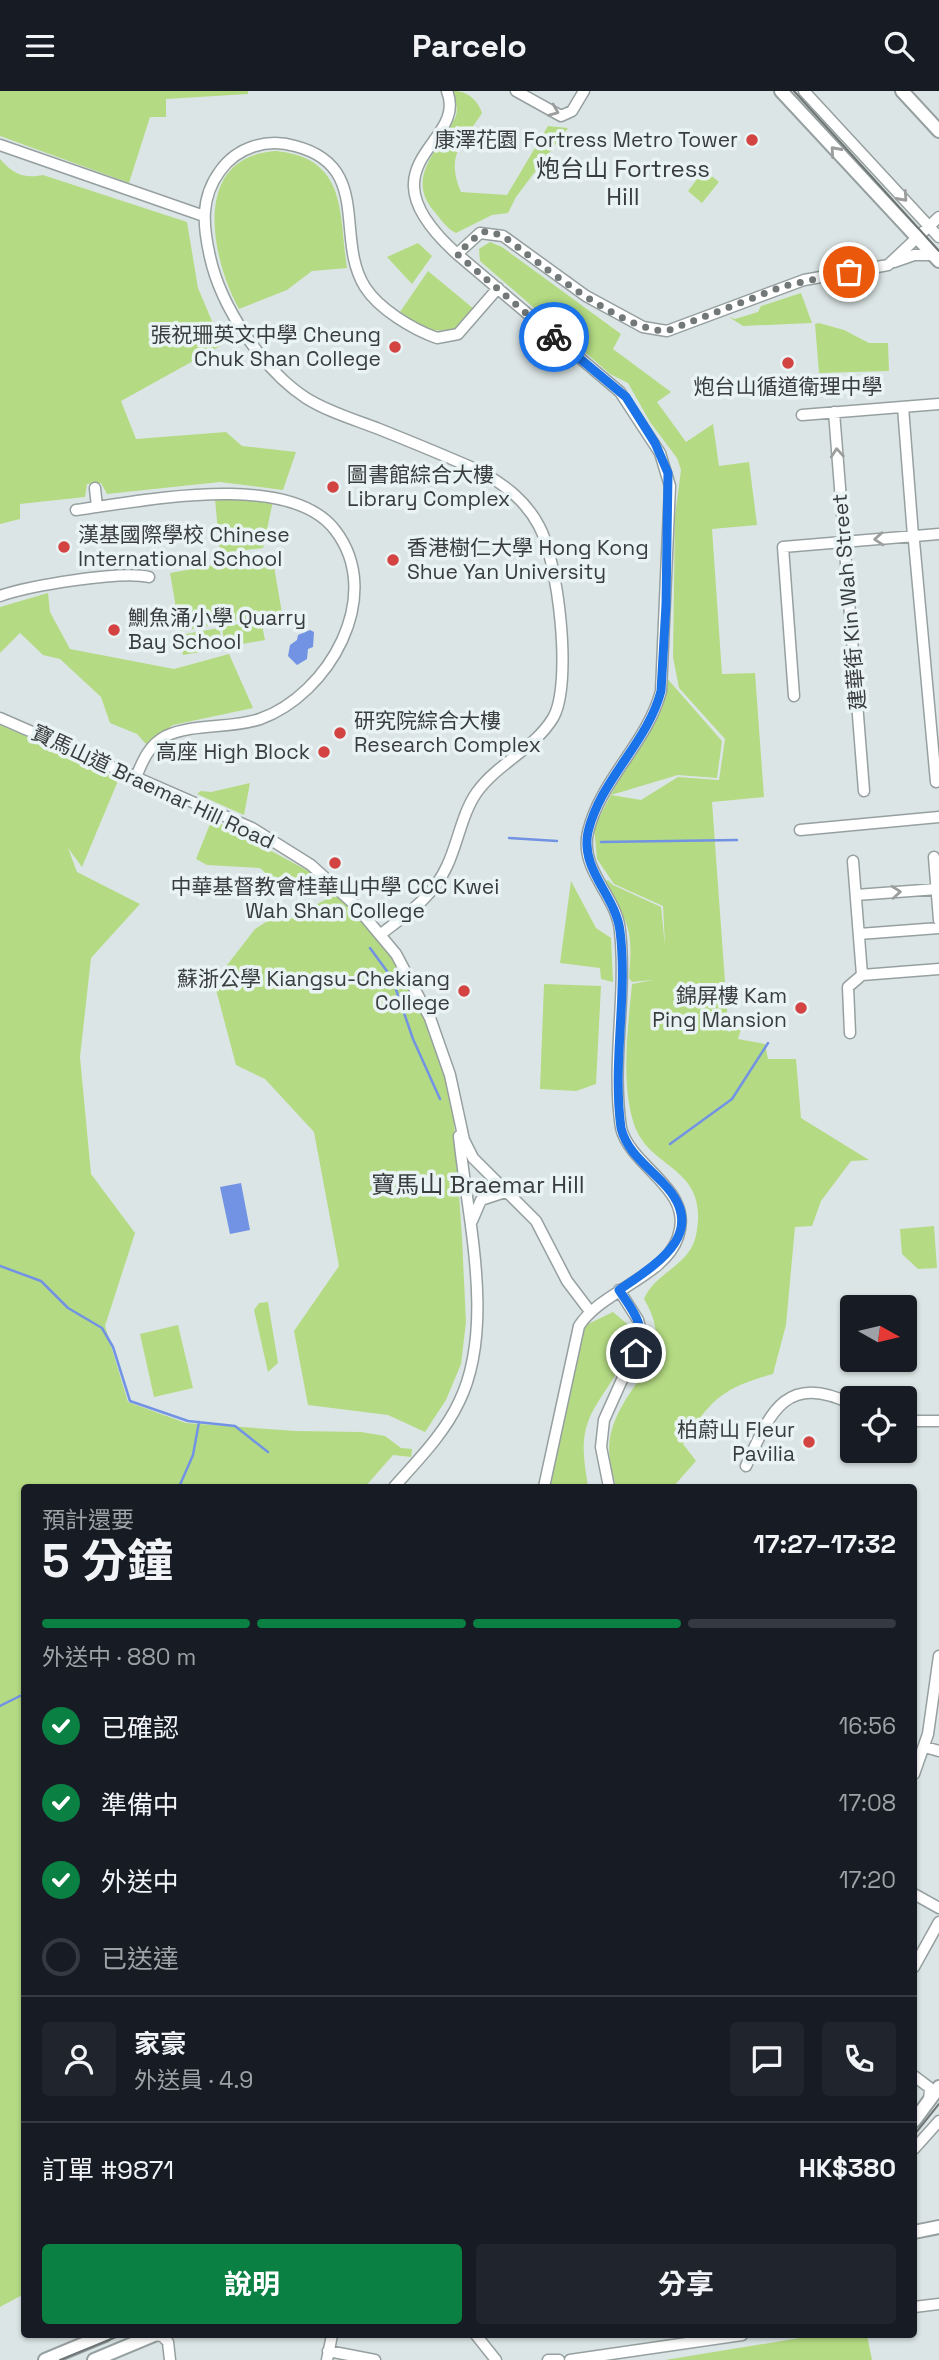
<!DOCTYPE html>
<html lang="zh-TW">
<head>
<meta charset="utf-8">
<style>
  body { margin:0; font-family:"Space Grotesk","Noto Sans TC",sans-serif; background:#20242c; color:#f1f3f6; height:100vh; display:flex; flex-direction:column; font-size:26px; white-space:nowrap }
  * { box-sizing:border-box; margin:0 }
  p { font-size:23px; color:#9ea1a6 }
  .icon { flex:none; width:38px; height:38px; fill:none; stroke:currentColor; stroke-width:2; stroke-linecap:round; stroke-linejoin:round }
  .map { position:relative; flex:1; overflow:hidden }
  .details { position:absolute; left:21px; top:1393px; width:896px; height:854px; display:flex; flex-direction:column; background:#171b24; border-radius:7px; box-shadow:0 2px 5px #0004 }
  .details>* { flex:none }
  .needle { width:46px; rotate:98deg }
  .tools { position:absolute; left:840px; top:1204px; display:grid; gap:14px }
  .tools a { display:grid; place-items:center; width:77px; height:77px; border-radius:7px; background:#171b24; box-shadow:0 2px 5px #0004; font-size:35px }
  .pin { position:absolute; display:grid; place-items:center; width:60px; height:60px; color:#fff; margin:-30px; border:4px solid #fff; border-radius:50%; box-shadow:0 2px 7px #0007 }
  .courier { position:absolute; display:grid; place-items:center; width:70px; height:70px; margin:-35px; border:5px solid #1a73e8; border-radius:50%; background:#fff; color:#222; box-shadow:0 2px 9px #0007 }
  .headline em { font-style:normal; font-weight:700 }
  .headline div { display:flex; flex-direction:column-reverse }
  .headline { display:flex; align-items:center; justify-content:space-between; height:119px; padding:0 21px }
  h1 { font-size:46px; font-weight:700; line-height:52px }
  .bar { display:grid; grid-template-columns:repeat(4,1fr); gap:10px 7px; align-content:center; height:84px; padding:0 21px }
  .bar i { height:9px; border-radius:5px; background:#363941 }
  .bar .active { background:#0b8043 }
  .bar p { grid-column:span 4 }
  .line { display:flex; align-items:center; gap:18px; padding:0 21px; border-top:2px solid #363941 }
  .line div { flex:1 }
  .round { display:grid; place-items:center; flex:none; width:74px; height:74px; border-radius:7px; background:#20242c }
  ol { padding:0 21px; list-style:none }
  li { display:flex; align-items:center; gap:21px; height:77px }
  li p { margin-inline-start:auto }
  li .icon { padding:7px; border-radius:50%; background:#0b8043; color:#fff; stroke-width:4 }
  li:last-child { color:#9ea1a6 }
  li i { width:38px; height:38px; border:4px solid #363941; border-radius:50% }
  .cta { display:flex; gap:14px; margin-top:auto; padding:14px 21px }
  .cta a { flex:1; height:80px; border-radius:7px; background:#0b8043; color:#fff; font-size:28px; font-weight:700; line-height:80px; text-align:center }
  .cta a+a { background:#20242c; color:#f1f3f6 }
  header { display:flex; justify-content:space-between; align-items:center; height:91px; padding:0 21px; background:#171b24; font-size:32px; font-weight:700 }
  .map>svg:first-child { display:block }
  .green { fill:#b4db83 }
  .water { fill:#7293e4 }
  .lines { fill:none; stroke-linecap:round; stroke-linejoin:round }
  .stream { stroke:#7293e4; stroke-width:2.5 }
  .minor-casing { stroke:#97a0a0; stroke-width:13 }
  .major-casing { stroke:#97a0a0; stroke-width:16 }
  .minor { stroke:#fff; stroke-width:10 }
  .major { stroke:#fff; stroke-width:12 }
  .tram { stroke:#6f7575; stroke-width:2 }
  .oneway { stroke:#9c9e9e }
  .done { stroke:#727878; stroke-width:7; stroke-dasharray:0 12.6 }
  .route { stroke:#1a73e8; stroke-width:9 }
  .poi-dot { fill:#d24342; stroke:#e9f3f3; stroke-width:2.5 }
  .labels { text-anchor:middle; stroke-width:7; stroke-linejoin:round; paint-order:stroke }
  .poi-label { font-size:21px; fill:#393d3d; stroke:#e9f3f3; text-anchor:end }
  .street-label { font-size:21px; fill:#393d3d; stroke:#e9f3f3 }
  .quarter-label { font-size:24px; fill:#393d3d; stroke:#e9f3f3 }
</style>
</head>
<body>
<header><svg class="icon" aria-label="menu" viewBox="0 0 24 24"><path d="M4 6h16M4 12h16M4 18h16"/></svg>Parcelo<svg class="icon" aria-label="search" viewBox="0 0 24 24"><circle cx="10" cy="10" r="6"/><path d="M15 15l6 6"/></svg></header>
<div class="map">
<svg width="939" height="2269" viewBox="0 0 939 2269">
  <rect width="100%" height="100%" fill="#dce5e5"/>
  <path class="green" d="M0 0H248V3L166 8V26H150L129 92 0 45Z
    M454 0C468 0 478 10 482 22 463 52 445 64 461 101L507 104 548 35 568 37 516 106 508 122 492 124 456 142C446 137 440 127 433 119 405 85 441 57 455 27 459 20 455 8 454 0Z
    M276 60C348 67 339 123 347 177L312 180 287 199 239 218C211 167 190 65 276 60Z
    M0 68C13 83 24 88 43 84L187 131 198 197 222 254 121 310 136 348 226 341 242 355 296 361 283 399 220 391 107 403 101 392 87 393 85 406 20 413V428L0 433Z
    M704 79 719 91 702 112 688 100Z
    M490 151 502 156 621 243 613 258 671 301 657 311 686 351 713 333 719 375 749 371 757 434 712 438 722 583 755 582 764 706 712 711 728 932 725 939 730 941 732 935 741 938 738 948 765 953 768 968H796L801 1027 869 1069 851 1070 821 1110 812 1135 795 1136 786 1234 773 1283C722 1297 710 1309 683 1353L696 1370 673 1396H616C612 1379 606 1361 611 1342 624 1289 680 1268 644 1208 655 1181 690 1175 696 1144 710 1076 652 1080 635 1036 620 995 628 935 632 893L653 889 632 891 629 887C633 838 630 832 602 792L608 789 613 794 661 816 665 855 663 815 614 793 597 768 594 736 635 658 665 585 722 650 717 687 678 684 611 704 641 709 678 686 719 689 725 648 679 597 673 566 675 425 681 379 677 367 650 331 628 292 610 283 480 170 479 158Z
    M418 152 432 165 412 193 387 166Z
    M428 180 474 218 453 240 427 239 400 221Z
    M801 202 812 232 743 235 729 226 735 228 758 221 761 215Z
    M819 232 844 239 869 252H888L889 280 819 282 815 233Z
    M243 407 273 410 263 457 220 462 215 408Z
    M272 464 282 522 180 540 170 482Z
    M48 502 50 521 70 558 174 578 229 563 253 617 173 634 146 653 137 643 110 632 101 606 60 568 43 564 20 542 0 562V516Z
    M261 529 265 549 225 556 222 536Z
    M219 537 223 557 183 564 180 544Z
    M0 634 120 685 82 776 68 757 77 781 140 813 91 867 80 966 91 1083 135 1142 105 1235 128 1311 186 1332 296 1340 361 1341 385 1345 401 1357 412 1358 411 1366 393 1364 365 1396H24V2203L0 2216Z
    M250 692 244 724 197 703 201 700 211 701Z
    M212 728 314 783 300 800 282 797 260 777 207 774 196 768Z
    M571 790 596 837 611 847 613 891 601 888 600 877 560 872Z
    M330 806H342L401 878 405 892 424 921 445 982 454 1030 462 1147 466 1231 461 1273 446 1309 425 1341 388 1324 308 1314 294 1240 339 1175 314 1041 265 988 236 974 214 891 255 838 280 822 287 830Z
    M544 893 601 895 596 993 576 1000 540 998Z
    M934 1135 937 1177 918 1178 902 1163 900 1138Z
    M268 1211 278 1272 268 1281 254 1219 259 1212Z
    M613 1221 632 1237C637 1265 598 1303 588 1331 580 1353 585 1374 588 1396H549L584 1235Z
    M178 1234 193 1297 154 1306 140 1243Z
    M818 2244H867L872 2269H665Z"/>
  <path class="water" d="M310 539 314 541 313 556 308 558 307 568 297 574 288 565 290 554 297 549 298 544Z
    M241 1092 250 1139 230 1143 220 1096Z"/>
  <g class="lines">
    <path class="stream" d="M509 747 557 750
      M601 751 737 749
      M370 857 392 887 413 948 440 1008
      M670 1053 732 1008 768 952
      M0 1175 41 1190 68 1217 102 1237 113 1256 130 1310 188 1330 235 1335 268 1361
      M179 1396 193 1364 199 1331
      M0 1615 24 1603"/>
    <defs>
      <path id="minor" d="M447 0C469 54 355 71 457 163L620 301 660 362 670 395 661 600C648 651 600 689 588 741 579 779 617 805 620 840 627 905 611 972 621 1037 631 1077 695 1098 678 1146 665 1186 602 1199 579 1235L544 1396
        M516 0 561 25 572 20 584 0
        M804 0 939 146
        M0 54 204 125
        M457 163 480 142 503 145 586 205 643 236 667 240 804 189 888 174 939 126
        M894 171 914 164H933
        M903 316 913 445
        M834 321 864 700
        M802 324 939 313
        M95 397 97 416
        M76 419C143 410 289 379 335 439 386 505 328 604 260 628 230 638 194 632 166 645 149 654 143 669 136 686
        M914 450 936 691
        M0 505C28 495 122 479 149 486
        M794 605 783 456 939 443
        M0 627 252 737 311 774 355 814 396 863 430 927 450 984 464 1049 473 1067 536 1130 567 1190 589 1219
        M800 739 939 726
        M934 766 939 829
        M853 770 862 884
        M856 804 937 798
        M381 843C407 823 433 806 447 775 458 752 462 722 477 701 498 672 534 658 553 627 573 593 558 469 539 435 526 410 506 395 482 381 448 366 414 352 379 338 356 329 328 321 306 307 263 279 221 216 210 166 203 135 200 107 220 80 237 56 267 47 295 55 373 75 334 147 365 196 379 218 412 238 437 247L458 243 498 197
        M859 843 939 837
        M862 884 939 878
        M850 942 848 896 862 884
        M472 1130 481 1109 505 1101
        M905 1330H939
        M746 1375C771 1319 786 1282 852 1313
        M394 1396C417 1370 444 1343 459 1311 496 1236 467 1125 459 1045
        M609 1396 601 1356 604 1329 642 1244 638 1229 619 1199
        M925 1656 939 1660
        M914 1683 928 1643 939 1565
        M914 1803 939 1817
        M914 1876 939 1831
        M914 1985 930 1997 929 2010
        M914 2058 939 2030
        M914 2216 939 2213
        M153 2244 162 2245 168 2251 170 2269
        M476 2244 496 2269
        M328 2260 375 2269
        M327 2269 332 2244
        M548 2269H559
        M570 2269 742 2244"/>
      <path id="major" d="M781 0 939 170
        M902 0 939 40
        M914 2030 939 1996
        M914 2141 939 2136
        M45 2269 105 2244
        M94 2269 154 2244"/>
    </defs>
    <use href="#minor" class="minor-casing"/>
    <use href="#major" class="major-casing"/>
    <use href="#minor" class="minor"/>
    <use href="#major" class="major"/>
    <path class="tram" d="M794 0 939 160
      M914 2044 939 2013
      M60 2269 121 2244"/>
  </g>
  <defs><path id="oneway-chevron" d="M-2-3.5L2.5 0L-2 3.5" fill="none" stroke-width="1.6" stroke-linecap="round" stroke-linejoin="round" transform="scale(1.75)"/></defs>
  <g class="oneway">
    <use href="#oneway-chevron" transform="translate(554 20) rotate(22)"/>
    <use href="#oneway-chevron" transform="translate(835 60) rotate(-132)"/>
    <use href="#oneway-chevron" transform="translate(903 106) rotate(48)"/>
    <use href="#oneway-chevron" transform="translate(837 362) rotate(-95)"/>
    <use href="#oneway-chevron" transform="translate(879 448) rotate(176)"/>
    <use href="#oneway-chevron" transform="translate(896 801) rotate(-5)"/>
  </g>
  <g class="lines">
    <path class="done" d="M554 246 457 163 480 142 487 140 503 145C541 173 621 240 667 240L784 195 849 181"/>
    <path class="route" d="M554 246 626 306 655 352 668 382 666 514 661 600C648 651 600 689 588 741 580 779 616 805 620 840 628 904 612 972 621 1037 627 1061 646 1074 663 1092 711 1141 657 1173 619 1199 633 1220 648 1236 636 1262"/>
  </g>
  <g class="poi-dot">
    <circle cx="752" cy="49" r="7"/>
    <circle cx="395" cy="256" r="7"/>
    <circle cx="788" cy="272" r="7"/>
    <circle cx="333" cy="396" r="7"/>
    <circle cx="64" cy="456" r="7"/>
    <circle cx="393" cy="469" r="7"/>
    <circle cx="114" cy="539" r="7"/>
    <circle cx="340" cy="642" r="7"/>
    <circle cx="324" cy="661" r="7"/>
    <circle cx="335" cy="772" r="7"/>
    <circle cx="464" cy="900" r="7"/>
    <circle cx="801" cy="917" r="7"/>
    <circle cx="809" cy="1351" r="7"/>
  </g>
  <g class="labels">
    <g class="poi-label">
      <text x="738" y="56">康澤花園 Fortress Metro Tower</text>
      <text x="381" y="251">張祝珊英文中學 Cheung<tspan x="381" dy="24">Chuk Shan College</tspan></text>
      <text x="788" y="303" text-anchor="middle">炮台山循道衛理中學</text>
      <text x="347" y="391" text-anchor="start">圖書館綜合大樓<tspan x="347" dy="24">Library Complex</tspan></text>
      <text x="78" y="451" text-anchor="start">漢基國際學校 Chinese<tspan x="78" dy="24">International School</tspan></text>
      <text x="407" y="464" text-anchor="start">香港樹仁大學 Hong Kong<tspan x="407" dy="24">Shue Yan University</tspan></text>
      <text x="128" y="534" text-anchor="start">鰂魚涌小學 Quarry<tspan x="128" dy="24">Bay School</tspan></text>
      <text x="354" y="637" text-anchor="start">研究院綜合大樓<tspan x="354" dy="24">Research Complex</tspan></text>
      <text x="310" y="668">高座 High Block</text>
      <text x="335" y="803" text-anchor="middle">中華基督教會桂華山中學 CCC Kwei<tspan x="335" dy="24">Wah Shan College</tspan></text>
      <text x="450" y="895">蘇浙公學 Kiangsu-Chekiang<tspan x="450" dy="24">College</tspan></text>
      <text x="787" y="912">錦屏樓 Kam<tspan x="787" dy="24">Ping Mansion</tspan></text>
      <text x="795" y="1346">柏蔚山 Fleur<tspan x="795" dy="24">Pavilia</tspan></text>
    </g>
    <g class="street-label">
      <text transform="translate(849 511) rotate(-95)" y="7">建華街 Kin Wah Street</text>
      <text transform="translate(153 696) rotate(25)" y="7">寶馬山道 Braemar Hill Road</text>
    </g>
    <g class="quarter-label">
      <text x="623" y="86">炮台山 Fortress<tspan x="623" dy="28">Hill</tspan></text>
      <text x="478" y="1102">寶馬山 Braemar Hill</text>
    </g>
  </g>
</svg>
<div class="tools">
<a><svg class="needle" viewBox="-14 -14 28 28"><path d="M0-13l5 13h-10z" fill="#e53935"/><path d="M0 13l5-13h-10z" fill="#9ea1a6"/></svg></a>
<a><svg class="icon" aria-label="locate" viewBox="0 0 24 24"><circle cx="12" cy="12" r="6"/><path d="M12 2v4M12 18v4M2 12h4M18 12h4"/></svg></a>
</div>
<div class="pin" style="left:849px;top:181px;background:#ea580c"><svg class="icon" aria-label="bag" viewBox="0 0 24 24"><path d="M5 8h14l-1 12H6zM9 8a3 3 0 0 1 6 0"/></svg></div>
<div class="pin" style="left:636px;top:1262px;background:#1f2937"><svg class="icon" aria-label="home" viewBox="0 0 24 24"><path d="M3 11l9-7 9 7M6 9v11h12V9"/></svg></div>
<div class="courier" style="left:554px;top:246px"><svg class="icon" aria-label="bike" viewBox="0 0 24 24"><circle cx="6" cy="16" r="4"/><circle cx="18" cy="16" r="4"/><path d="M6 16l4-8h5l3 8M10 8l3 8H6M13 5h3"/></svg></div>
<section class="details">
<div class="headline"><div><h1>5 分鐘</h1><p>預計還要</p></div><em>17:27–17:32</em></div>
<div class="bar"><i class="active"></i><i class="active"></i><i class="active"></i><i></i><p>外送中 · 880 m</p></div>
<ol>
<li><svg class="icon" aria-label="check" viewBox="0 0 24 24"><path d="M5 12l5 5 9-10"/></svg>已確認<p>16:56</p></li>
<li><svg class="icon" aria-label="check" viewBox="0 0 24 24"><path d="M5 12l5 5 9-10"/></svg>準備中<p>17:08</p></li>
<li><svg class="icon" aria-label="check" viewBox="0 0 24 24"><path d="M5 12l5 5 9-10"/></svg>外送中<p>17:20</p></li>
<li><i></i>已送達</li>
</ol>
<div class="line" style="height:126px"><a class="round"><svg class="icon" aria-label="person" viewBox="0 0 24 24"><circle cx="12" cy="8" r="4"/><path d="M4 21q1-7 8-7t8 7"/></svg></a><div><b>家豪</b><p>外送員 · 4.9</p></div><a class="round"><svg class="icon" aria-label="chat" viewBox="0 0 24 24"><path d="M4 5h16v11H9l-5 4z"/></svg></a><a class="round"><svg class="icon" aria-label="phone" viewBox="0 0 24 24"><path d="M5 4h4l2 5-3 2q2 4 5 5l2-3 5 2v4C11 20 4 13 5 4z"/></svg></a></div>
<div class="line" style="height:91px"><div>訂單 #9871</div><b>HK$380</b></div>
<div class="cta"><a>說明</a><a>分享</a></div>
</section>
</div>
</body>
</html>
